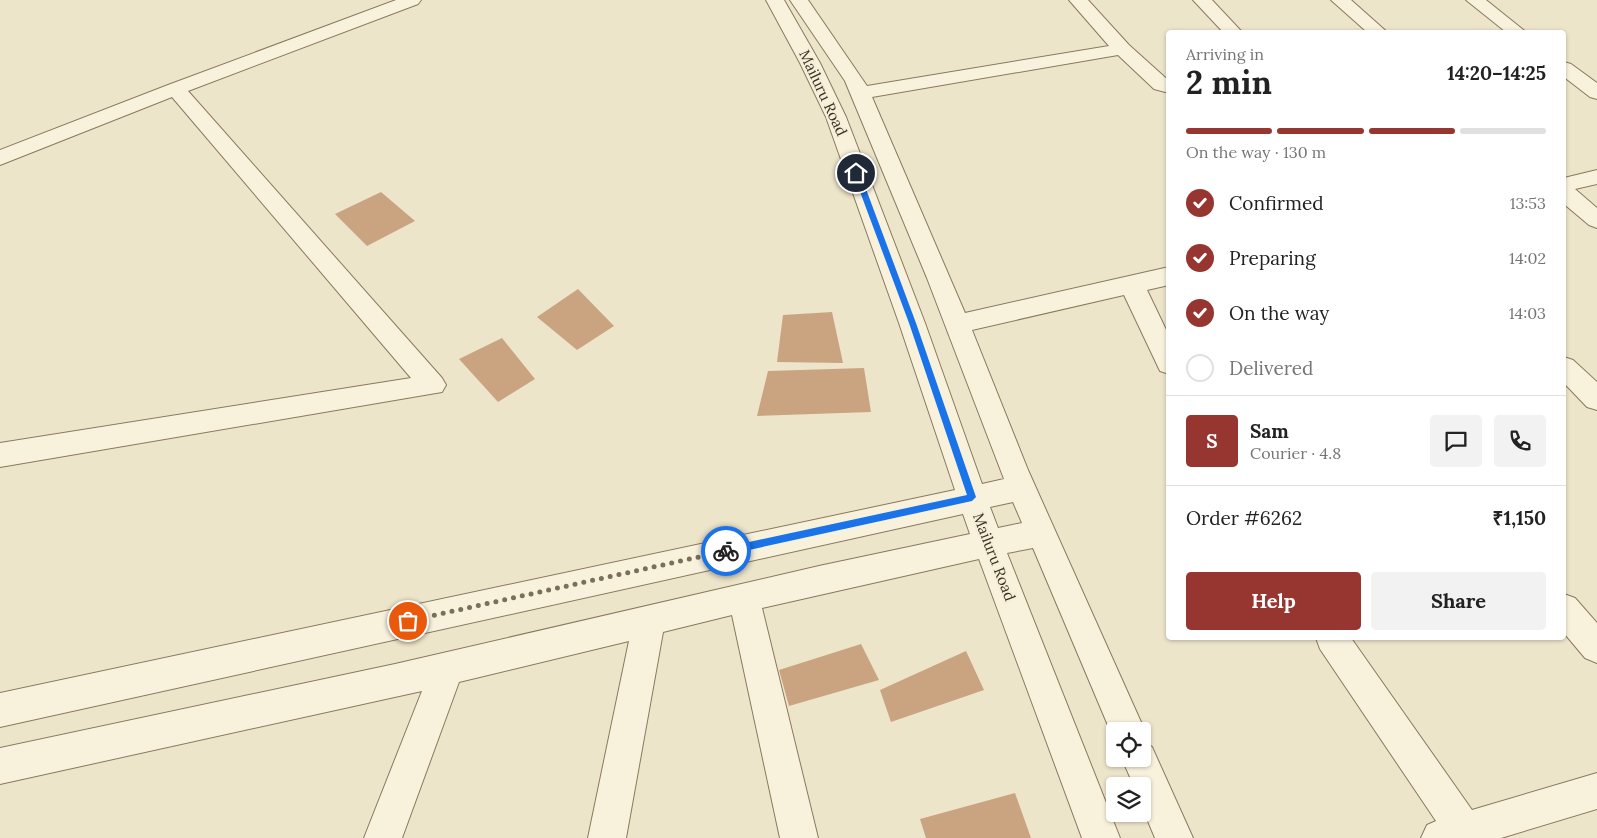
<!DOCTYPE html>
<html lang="en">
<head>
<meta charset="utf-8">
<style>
  body { margin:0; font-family:Lora,serif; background:#f2f2f2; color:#222; height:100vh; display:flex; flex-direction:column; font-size:19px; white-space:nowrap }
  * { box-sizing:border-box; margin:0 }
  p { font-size:16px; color:#767676 }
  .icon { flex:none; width:28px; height:28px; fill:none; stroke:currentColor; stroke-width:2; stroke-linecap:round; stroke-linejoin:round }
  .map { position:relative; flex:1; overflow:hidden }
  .details { position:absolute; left:1166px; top:30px; width:400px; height:610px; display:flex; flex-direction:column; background:#fff; border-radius:5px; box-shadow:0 1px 4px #0004 }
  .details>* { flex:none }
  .fabs { position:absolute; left:1106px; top:722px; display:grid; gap:10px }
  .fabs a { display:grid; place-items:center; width:45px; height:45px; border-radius:5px; background:#fff; box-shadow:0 1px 4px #0004; font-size:25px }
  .pin { position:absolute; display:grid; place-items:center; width:42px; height:42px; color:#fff; margin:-21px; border:2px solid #fff; border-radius:50%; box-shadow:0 1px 5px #0007 }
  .courier { position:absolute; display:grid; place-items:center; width:50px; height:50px; margin:-25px; border:4px solid #1a73e8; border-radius:50%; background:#fff; color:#222; box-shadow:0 1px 6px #0007 }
  .head em { font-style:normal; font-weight:700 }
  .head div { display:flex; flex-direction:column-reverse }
  .head { display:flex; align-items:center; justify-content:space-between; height:85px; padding:0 20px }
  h1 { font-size:32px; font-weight:700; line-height:38px }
  .bar { display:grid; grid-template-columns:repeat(4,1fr); gap:8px 5px; align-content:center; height:60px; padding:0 20px }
  .bar i { height:6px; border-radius:4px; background:#e0e0e0 }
  .bar .on { background:#973630 }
  .bar p { grid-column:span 4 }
  .line { display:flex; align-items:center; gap:12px; padding:0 20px; border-top:1px solid #e0e0e0 }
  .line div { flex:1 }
  .round { display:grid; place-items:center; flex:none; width:52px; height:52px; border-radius:5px; background:#f2f2f2 }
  ol { padding:0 20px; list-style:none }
  li { display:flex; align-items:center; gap:15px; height:55px }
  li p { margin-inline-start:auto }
  li .icon { padding:5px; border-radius:50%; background:#973630; color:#fff; stroke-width:4 }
  li:last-child { color:#767676 }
  li i { width:28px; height:28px; border:2px solid #e0e0e0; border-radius:50% }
  .cta { display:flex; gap:10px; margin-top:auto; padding:10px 20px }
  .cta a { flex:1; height:58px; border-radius:5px; background:#973630; color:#fff; font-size:20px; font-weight:700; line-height:58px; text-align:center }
  .cta a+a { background:#f2f2f2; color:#222 }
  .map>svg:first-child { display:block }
  .building { fill:#caa481 }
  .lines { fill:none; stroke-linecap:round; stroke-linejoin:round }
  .minor-casing { stroke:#8a785e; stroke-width:2 }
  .minor { fill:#f8f2dd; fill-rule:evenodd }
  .route { fill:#1a73e8 }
  .done { stroke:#796f5c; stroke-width:5; stroke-dasharray:0 9 }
  .labels { text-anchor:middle; stroke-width:4.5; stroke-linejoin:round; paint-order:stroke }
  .street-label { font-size:15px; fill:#3b2f21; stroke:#f5efd9 }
</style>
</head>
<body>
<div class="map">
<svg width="1597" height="838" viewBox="0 0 1597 838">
  <rect width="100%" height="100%" fill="#ede5ca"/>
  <path class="building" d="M381 192 415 221 367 246 335 214Z
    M578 289 614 326 577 350 537 317Z
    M832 312 843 363 777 362 783 315Z
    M502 338 535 379 498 402 459 359Z
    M864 368 871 412 757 416 768 371Z
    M861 644 879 680 789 706 779 670Z
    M966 651 984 690 891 722 880 690Z
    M1015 793 1031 838H926L920 819Z"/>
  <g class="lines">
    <defs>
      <path id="minor" d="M396 0H421L418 4 188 91 442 378 446 385 442 392 0 467V443L411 378 172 97 0 165V150L168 85Z
        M766 0H784L820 63 846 117 925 323 982 484 1004 479 927 278 845 81 790 0H808L867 86 1109 46 1069 0H1088L1129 45 1169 81V93L1154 89 1118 55 872 97 965 313 1169 267V285L1147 290 1169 336V374L1160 371 1124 295 972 330 1028 470 1145 731 1142 738V731H1115V742L1033 548 1007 553 1120 838H1082L979 559 762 608 818 838H780L732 615 663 632 626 838H588L629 641 459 682 402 838H364L422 691 0 784V748L395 664 819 566 970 534 963 514 0 727V693L955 490 899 323 826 117 800 63ZM1013 502 1022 523 998 528 990 507Z
        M1193 0H1212L1242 32H1223Z
        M1331 0H1351L1387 32H1367Z
        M1466 0H1486L1526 32H1506Z
        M1564 62 1571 64 1597 83V99L1590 97 1564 77Z
        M1597 170V184L1575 189 1597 208V228L1589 225 1564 204V178Z
        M1564 357 1573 360 1597 382V410L1587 407 1564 383Z
        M1564 594 1575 598 1597 623V663L1585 658 1564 633Z
        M1316 638H1351L1472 810 1597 773V809L1501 838H1421L1427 825 1436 821 1320 649Z
        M1142 742 1152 747 1193 838H1155L1142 807V786H1134L1122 759H1142Z"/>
    </defs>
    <use href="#minor" class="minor-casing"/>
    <use href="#minor" class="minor"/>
  </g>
  <path class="route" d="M856 171 860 173 916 323 976 497 972 501 726 555 721 551 726 547 967 495 909 323 853 173Z"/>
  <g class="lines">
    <path class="done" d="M408 621 726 551"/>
  </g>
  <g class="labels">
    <g class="street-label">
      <text transform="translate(823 93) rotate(65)" y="5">Mailuru Road</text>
      <text transform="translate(994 557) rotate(69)" y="5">Mailuru Road</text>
    </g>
  </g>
</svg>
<div class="fabs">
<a><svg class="icon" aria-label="locate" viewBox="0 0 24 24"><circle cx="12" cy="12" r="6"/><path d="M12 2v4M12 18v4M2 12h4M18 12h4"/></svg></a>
<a><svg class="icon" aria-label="layers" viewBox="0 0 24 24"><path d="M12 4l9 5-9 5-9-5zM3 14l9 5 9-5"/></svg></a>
</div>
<div class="pin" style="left:408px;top:621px;background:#ea580c"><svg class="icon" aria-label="bag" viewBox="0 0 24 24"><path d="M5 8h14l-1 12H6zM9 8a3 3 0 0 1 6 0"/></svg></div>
<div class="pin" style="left:856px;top:173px;background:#1f2937"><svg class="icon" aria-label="home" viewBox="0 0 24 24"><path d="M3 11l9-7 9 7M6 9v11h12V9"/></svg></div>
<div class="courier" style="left:726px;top:551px"><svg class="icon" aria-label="bike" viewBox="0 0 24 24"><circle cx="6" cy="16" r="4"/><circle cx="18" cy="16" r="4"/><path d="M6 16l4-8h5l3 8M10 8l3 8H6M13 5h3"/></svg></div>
<section class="details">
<div class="head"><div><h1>2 min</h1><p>Arriving in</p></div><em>14:20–14:25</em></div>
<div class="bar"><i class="on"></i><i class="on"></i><i class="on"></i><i></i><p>On the way · 130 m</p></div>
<ol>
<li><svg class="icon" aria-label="check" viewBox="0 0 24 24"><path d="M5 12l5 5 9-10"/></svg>Confirmed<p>13:53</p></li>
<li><svg class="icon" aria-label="check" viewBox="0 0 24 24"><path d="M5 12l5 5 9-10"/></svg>Preparing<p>14:02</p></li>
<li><svg class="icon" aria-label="check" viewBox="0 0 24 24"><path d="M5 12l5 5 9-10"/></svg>On the way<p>14:03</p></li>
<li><i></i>Delivered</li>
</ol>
<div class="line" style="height:90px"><b class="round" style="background:#973630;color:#fff">S</b><div><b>Sam</b><p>Courier · 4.8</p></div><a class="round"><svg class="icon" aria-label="chat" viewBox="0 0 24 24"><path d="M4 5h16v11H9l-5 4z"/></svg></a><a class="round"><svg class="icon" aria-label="phone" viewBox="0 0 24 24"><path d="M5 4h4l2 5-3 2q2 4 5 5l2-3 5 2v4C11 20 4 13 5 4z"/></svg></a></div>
<div class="line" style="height:65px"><div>Order #6262</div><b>₹1,150</b></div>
<div class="cta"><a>Help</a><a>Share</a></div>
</section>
</div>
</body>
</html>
